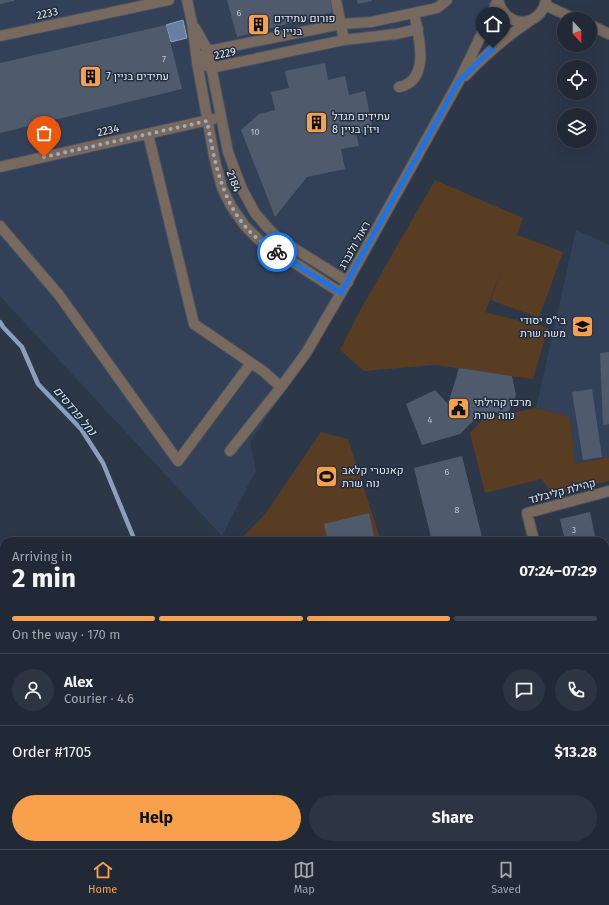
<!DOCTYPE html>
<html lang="en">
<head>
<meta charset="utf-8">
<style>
  body { margin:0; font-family:"Fira Sans",Heebo,sans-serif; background:#2d3542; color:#f1f3f6; height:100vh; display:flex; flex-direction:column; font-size:15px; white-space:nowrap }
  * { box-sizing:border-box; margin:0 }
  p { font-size:13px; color:#a2a6ad }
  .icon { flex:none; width:22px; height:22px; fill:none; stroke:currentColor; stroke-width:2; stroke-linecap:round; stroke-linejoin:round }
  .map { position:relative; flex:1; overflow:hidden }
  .sheet { position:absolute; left:0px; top:537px; width:609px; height:312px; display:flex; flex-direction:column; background:#212936; border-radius:12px 12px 0 0; box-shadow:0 4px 16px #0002,0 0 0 1px #3e4551 }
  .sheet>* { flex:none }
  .needle { width:26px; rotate:159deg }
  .controls { position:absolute; left:557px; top:12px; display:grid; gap:8px }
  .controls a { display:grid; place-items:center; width:40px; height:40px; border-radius:50%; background:#212936; box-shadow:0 4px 16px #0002,0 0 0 1px #3e4551; font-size:20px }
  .pin { position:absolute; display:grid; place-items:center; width:34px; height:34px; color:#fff; margin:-41px -17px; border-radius:50% 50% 50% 0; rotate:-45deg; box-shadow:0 0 4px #0007 }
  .pin .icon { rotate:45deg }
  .courier { position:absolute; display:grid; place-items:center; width:40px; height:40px; margin:-20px; border:3px solid #1a73e8; border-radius:50%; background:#fff; color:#222; box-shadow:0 1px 5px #0007 }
  .headline em { font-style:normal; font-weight:700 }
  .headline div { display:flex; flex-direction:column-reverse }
  .headline { display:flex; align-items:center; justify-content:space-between; height:68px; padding:0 12px }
  h1 { font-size:26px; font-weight:700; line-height:30px }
  .bar { display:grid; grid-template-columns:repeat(4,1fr); gap:6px 4px; align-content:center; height:48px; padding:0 12px }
  .bar i { height:5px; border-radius:3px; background:#3e4551 }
  .bar .current { background:#f8a04b }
  .bar p { grid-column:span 4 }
  .line { display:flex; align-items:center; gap:10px; padding:0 12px; border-top:1px solid #3e4551 }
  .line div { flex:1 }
  .round { display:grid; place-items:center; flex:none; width:42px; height:42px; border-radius:21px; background:#2d3542 }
  .cta { display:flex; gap:8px; margin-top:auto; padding:8px 12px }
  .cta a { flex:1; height:46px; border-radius:24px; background:#f8a04b; color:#111; font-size:16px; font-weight:700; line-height:46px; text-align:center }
  .cta a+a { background:#2d3542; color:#f1f3f6 }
  .tab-bar { display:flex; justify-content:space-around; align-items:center; height:56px; border-top:1px solid #3e4551; background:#212936; font-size:11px; color:#a2a6ad }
  .tab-bar a { display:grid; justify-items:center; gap:2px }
  .tab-bar .current { color:#f8a04b }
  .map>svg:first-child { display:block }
  .built { fill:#334158 }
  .green { fill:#593d23 }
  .water { fill:#687fa0; stroke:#8c9eb9 }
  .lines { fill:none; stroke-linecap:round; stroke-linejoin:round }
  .stream { stroke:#8c9eb9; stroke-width:4.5 }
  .building { fill:#4f5b6d }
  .minor-casing { stroke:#495363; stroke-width:12 }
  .minor { stroke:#77695d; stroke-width:10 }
  .done { stroke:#a2aab7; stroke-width:4; stroke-dasharray:0 7.2 }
  .route { stroke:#1a73e8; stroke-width:5 }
  .labels { text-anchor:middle; stroke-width:3; stroke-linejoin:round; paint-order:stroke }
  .number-label { font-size:9px; fill:#bcc5d2 }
  .street-label { font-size:11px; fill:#e1e8f3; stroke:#222d3d }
  .poi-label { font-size:11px; fill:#e1e8f3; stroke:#222d3d; text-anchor:start }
  .water-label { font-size:12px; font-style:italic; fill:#d4e3fa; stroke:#222d3d }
</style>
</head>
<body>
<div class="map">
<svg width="609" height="849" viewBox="0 0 609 849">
  <rect width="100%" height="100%" fill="#2c3748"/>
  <path class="built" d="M0 0H495L459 77 369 254 312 350 250 442 256 470 222 536 0 296Z
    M576 230 609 245V457L575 464 570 417 536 408Z"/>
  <path class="green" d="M435 180 523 218 517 235 563 252 539 318 491 300 501 272 485 312 548 328 533 379 435 365 364 371 340 350 358 314Z
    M536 408 570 417 575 464 609 457V481L552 495 542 479 485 493 470 433 484 418Z
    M321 432 348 439 381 541H239L266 513Z
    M366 845H475L477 849H367Z"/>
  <path class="water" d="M183 20 187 38 171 42 166 25Z"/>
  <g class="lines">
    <path class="stream" d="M0 322 3 327 22 347 38 384 81 429 103 463 135 541
      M277 845 279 849"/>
  </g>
  <path class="building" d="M0 0H14V1L0 4Z
    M227 0H331L334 12 237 37Z
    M357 0H372V1L358 4Z
    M166 25 182 89 0 133V63Z
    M325 63 328 80 345 76 349 95 365 91 373 130 356 134 359 146 341 149 345 169 307 177 275 217 241 130 259 114 275 110 271 92 289 88 285 71Z
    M609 352V424L603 425 600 353Z
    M459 368 512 376 516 395 508 413 482 412 460 434 422 445 406 404 435 390 448 404Z
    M592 389 602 457 583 460 572 392Z
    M462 456 483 541H432L414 468Z
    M590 512 596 541H565L560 519Z
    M369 513 375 541H328L324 524Z
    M605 583 609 598V694L605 695Z
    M609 712V747H605V713Z
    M609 757V799L605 800V758Z
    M609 830V849H596L595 845H605V831Z
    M549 845 550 849H531V848Z"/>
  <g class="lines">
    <defs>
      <path id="minor" d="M187 0 192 23 197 62 214 156 222 188 231 206 245 226 259 240 341 293
        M336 0 344 40
        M498 0C505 29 540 29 546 0
        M545 5 575 19
        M590 25 609 34
        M195 28 208 51 228 152 242 189 255 213 267 227 279 239 348 282
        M418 29 396 34 344 40 211 68 197 62 208 51 341 24 371 22 437 8 447 0
        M0 36 169 0
        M465 76C485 55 507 36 531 20
        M399 87C431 81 419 36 414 13
        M0 167 213 119
        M0 226 59 295 178 461 251 363 194 324 148 134
        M251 363 263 371 281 387
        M230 451 281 387 306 353 341 293 459 81 498 0
        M534 541 527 513 609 491"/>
    </defs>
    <use href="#minor" class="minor-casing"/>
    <use href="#minor" class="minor"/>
  </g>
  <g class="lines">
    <path class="done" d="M44 157 207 121C215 164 223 211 259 240 264 244 271 248 277 252"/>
    <path class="route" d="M277 252 341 293 459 81 493 48"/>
  </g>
  <defs>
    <symbol id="building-square" viewBox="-11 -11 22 22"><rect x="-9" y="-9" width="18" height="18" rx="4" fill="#f8a04b" stroke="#222d3d"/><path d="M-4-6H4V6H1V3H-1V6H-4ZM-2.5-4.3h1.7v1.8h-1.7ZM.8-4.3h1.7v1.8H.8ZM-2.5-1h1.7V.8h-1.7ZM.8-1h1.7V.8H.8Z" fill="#111"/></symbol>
    <symbol id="school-square" viewBox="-11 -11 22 22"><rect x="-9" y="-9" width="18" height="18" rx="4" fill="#f8a04b" stroke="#222d3d"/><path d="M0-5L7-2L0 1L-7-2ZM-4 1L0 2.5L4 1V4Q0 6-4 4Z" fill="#111"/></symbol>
    <symbol id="civic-square" viewBox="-11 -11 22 22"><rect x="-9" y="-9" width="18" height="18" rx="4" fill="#f8a04b" stroke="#222d3d"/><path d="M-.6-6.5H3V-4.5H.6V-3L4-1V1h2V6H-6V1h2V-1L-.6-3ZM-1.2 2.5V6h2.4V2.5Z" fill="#111"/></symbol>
    <symbol id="stadium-square" viewBox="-11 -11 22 22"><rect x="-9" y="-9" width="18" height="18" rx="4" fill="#f8a04b" stroke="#222d3d"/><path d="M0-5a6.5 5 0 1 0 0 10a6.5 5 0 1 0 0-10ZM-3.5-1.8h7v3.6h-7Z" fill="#111"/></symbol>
  </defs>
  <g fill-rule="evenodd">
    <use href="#building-square" x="246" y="12" width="25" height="25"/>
    <use href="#building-square" x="78" y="64" width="25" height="25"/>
    <use href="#building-square" x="304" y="110" width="25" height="25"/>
    <use href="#school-square" x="570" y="314" width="25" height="25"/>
    <use href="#civic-square" x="446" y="396" width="25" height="25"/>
    <use href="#stadium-square" x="314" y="464" width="25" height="25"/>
  </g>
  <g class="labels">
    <g class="number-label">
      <text x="239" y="16">6</text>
      <text x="164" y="62">7</text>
      <text x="255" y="135">10</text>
      <text x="430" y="423">4</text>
      <text x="447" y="475">6</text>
      <text x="457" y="513">8</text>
      <text x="574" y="533">3</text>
    </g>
    <g class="street-label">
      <text transform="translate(47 13) rotate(-12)" y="4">2233</text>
      <text transform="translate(225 53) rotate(-12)" y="4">2229</text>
      <text transform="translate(108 130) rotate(-12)" y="4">2234</text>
      <text transform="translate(234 181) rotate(70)" y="4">2184</text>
      <text transform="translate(354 245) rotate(-61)" y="4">ראול ולנברג</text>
      <text transform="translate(562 491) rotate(-15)" y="4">קהילת קליבלנד</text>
    </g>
    <g class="poi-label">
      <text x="274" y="22">פורום עתידים<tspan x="274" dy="13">בניין 6</tspan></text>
      <text x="106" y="80">עתידים בניין 7</text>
      <text x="332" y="120">עתידים מגדל<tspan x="332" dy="13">ויז'ן בניין 8</tspan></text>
      <text x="566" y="324" text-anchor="end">בי"ס יסודי<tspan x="566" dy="13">משה שרת</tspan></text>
      <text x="474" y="406">מרכז קהילתי<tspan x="474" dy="13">נווה שרת</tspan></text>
      <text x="342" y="474">קאנטרי קלאב<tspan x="342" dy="13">נוה שרת</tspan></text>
    </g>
    <g class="water-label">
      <text transform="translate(75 411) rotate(50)" y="4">נחל פרדסים</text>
    </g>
  </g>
</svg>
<div class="controls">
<a><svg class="needle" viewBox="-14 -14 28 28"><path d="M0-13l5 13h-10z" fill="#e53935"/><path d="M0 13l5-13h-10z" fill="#a2a6ad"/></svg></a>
<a><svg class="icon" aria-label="locate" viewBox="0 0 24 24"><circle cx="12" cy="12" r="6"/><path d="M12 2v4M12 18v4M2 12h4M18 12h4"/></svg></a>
<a><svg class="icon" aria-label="layers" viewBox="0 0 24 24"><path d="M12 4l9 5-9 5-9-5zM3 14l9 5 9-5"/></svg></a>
</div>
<div class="pin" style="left:44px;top:157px;background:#ea580c"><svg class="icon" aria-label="bag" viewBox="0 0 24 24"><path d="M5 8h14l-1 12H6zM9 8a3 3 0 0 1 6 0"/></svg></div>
<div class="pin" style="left:493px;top:48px;background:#1f2937"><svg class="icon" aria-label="home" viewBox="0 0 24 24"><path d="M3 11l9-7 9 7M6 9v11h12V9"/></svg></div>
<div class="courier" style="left:277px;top:252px"><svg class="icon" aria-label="bike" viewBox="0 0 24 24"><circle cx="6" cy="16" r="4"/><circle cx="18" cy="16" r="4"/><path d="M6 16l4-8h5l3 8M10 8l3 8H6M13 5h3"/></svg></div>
<section class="sheet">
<div class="headline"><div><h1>2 min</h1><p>Arriving in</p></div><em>07:24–07:29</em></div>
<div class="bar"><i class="current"></i><i class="current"></i><i class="current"></i><i></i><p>On the way · 170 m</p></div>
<div class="line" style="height:72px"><a class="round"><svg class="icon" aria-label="person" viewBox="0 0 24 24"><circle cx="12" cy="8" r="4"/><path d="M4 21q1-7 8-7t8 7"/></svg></a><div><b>Alex</b><p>Courier · 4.6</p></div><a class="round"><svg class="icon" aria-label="chat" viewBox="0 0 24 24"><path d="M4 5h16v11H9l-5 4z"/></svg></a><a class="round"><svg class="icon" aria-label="phone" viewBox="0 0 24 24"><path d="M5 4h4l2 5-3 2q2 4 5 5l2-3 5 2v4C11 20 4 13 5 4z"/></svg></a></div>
<div class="line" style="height:52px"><div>Order #1705</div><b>$13.28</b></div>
<div class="cta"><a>Help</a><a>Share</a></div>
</section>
</div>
<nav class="tab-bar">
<a class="current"><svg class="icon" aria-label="home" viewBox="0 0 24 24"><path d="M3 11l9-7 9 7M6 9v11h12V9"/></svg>Home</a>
<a><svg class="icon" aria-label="map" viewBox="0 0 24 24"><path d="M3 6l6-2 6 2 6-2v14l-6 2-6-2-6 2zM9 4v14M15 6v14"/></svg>Map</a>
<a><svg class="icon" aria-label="saved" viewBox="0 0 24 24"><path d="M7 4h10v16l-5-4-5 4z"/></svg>Saved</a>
</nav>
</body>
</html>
